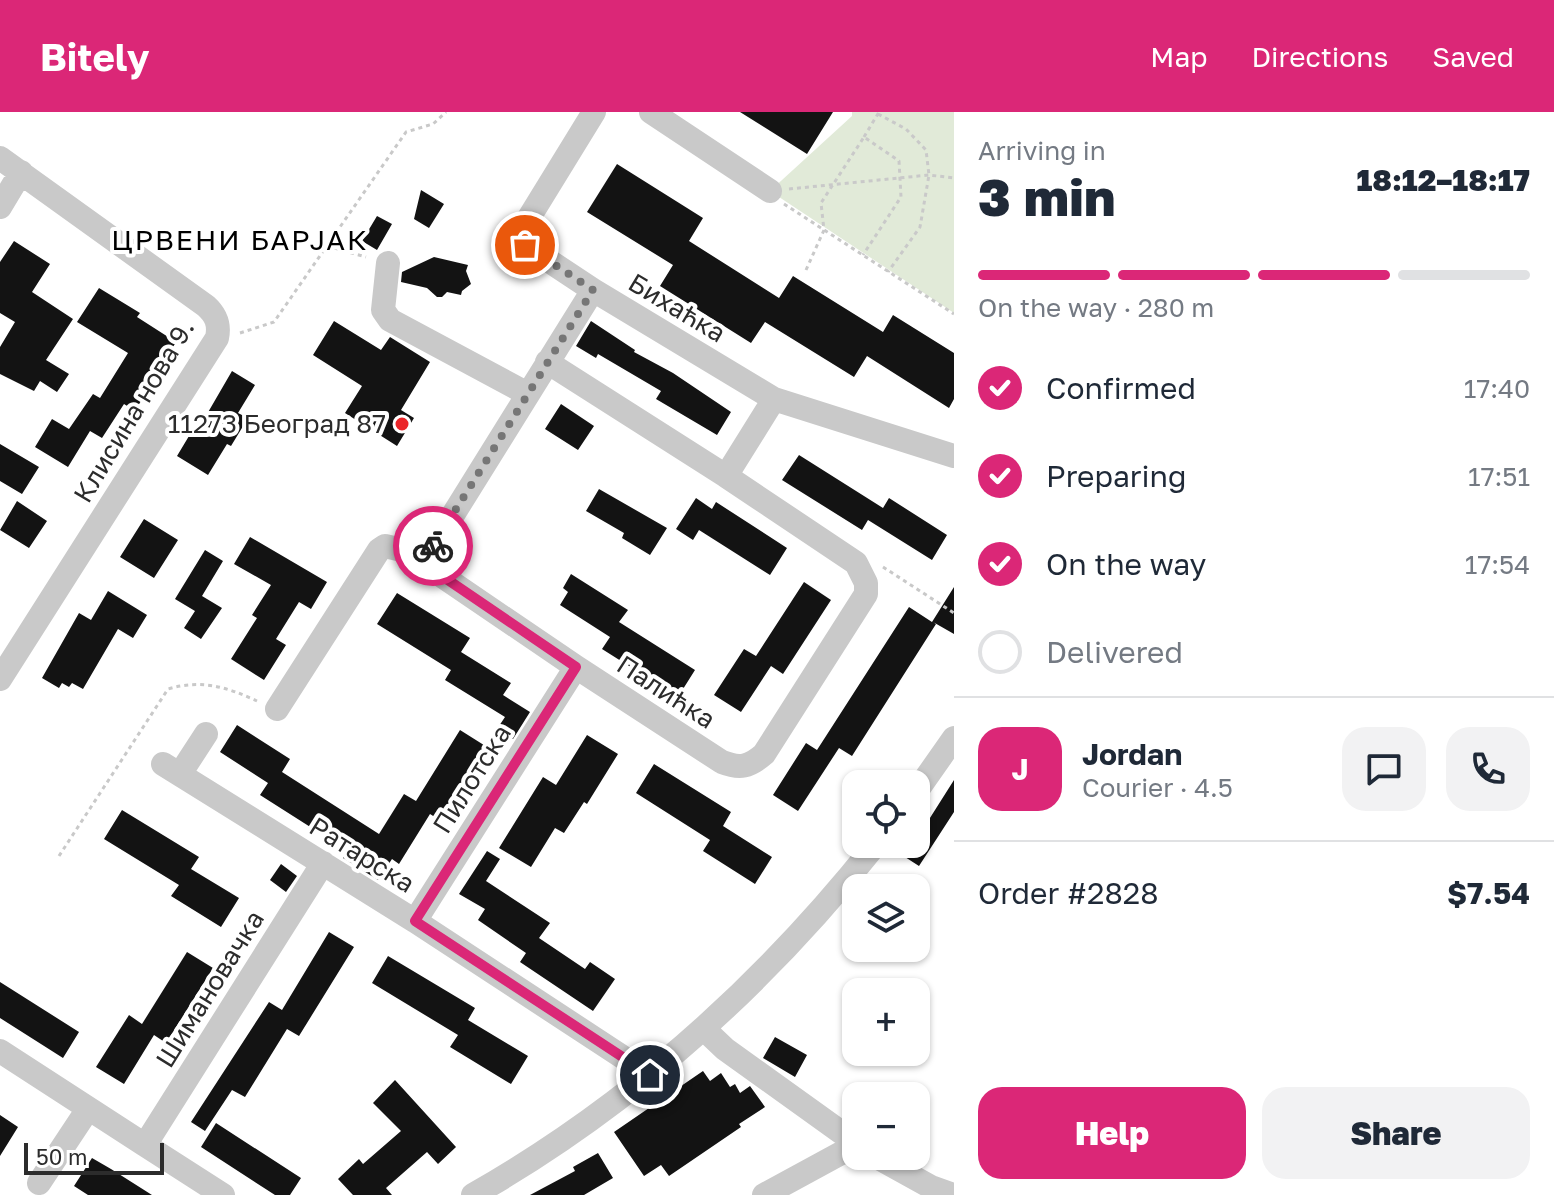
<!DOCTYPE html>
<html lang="en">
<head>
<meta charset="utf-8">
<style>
  body { margin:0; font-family:"Golos Text",sans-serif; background:#f2f2f3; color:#1f2937; height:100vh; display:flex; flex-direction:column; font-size:30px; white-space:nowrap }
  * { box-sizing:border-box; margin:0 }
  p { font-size:26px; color:#747a83 }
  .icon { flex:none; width:44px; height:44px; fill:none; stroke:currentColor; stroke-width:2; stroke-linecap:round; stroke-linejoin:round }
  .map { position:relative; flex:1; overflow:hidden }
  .side { display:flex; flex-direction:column; background:#fff; width:600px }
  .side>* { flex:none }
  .controls { position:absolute; left:842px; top:658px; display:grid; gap:16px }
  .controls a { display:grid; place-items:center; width:88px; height:88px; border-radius:16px; background:#fff; box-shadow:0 2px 6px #0004; font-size:40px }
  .scale { position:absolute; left:24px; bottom:20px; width:140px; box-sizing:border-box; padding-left:8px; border:4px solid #2c2c2c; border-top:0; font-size:22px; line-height:28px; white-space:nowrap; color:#2c2c2c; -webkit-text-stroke:6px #fff; paint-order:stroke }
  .pin { position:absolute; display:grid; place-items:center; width:68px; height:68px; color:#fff; margin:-34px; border:4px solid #fff; border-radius:50%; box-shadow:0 2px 8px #0007 }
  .courier { position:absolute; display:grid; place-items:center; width:80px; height:80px; margin:-40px; border:6px solid #db2777; border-radius:50%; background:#fff; color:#222; box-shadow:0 2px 10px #0007 }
  .head em { font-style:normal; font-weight:800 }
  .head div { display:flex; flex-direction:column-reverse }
  .head { display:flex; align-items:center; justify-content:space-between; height:136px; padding:0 24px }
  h1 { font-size:52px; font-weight:800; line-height:60px }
  .bar { display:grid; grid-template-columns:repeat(4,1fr); gap:12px 8px; align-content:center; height:96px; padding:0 24px }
  .bar i { height:10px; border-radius:6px; background:#e0e1e3 }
  .bar .active { background:#db2777 }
  .bar p { grid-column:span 4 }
  .line { display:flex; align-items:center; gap:20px; padding:0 24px; border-top:2px solid #e0e1e3 }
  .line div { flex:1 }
  .round { display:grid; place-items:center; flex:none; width:84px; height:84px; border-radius:24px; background:#f2f2f3 }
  ol { padding:0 24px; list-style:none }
  li { display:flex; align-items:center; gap:24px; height:88px }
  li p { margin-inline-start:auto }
  li .icon { padding:8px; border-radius:50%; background:#db2777; color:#fff; stroke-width:4 }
  li:last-child { color:#747a83 }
  li i { width:44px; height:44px; border:4px solid #e0e1e3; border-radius:50% }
  .button { display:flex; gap:16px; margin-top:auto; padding:16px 24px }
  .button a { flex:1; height:92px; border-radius:24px; background:#db2777; color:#fff; font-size:32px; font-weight:800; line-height:92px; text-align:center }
  .button a+a { background:#f2f2f3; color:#1f2937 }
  header { display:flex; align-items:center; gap:48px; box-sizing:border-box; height:112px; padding:0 40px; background:#db2777; color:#fff }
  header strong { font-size:38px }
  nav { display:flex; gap:44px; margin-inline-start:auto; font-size:28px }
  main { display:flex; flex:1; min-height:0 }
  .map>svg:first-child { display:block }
  .green { fill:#e1ead8 }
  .building { fill:#131313 }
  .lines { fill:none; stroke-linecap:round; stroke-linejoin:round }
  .path { stroke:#c9c9c9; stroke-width:3; stroke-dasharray:4 4; stroke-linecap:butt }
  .minor { stroke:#c9c9c9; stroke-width:24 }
  .done { stroke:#767676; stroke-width:8; stroke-dasharray:0 14.4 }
  .route { stroke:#db2777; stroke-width:10 }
  .poi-dot { fill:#eb2528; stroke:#fff; stroke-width:3 }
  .labels { text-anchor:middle; stroke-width:8; stroke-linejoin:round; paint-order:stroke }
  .street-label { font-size:26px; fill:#2c2c2c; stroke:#fff }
  .poi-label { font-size:26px; fill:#2c2c2c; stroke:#fff; text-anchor:end }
  .neighbourhood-label { font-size:28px; letter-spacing:2px; fill:#000; stroke:#fff }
</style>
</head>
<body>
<header>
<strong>Bitely</strong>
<nav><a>Map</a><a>Directions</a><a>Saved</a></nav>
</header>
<main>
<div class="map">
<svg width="954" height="1083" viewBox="0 0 954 1083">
  <rect width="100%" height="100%" fill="#fff"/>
  <path class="green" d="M852 0H954V201L770 79 852 4Z"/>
  <path class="building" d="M740 0H833L807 42Z
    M617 52 703 106 689 129 779 186 793 164 883 220 893 203 954 241V287L949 296 867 244 854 265 765 210 751 231 660 174 673 153 587 100Z
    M421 78 444 92 429 116 414 107Z
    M377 104 392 112 377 138 362 129Z
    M14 129 50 152 32 180 73 207 46 248 69 262 57 280 40 269 34 279 0 262V235L15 210 0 201V150Z
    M434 145 468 153 466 159 471 172 462 179 461 183 447 180 442 185H437L427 176 401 170 402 160Z
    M99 176 140 201 137 205 176 230 135 299 124 292 102 326 90 319 68 355 35 335 52 307 69 317 93 282 100 286 128 241 77 210Z
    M334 209 381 238 390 225 430 250 401 298 414 306 397 334 345 301 362 274 313 243Z
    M591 209 635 238 634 240 673 261 731 300 717 323 656 287 661 279 598 242 596 246 576 234Z
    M232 259 255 273 238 301 248 306 231 334 227 332 208 363 177 344 192 319 196 321Z
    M561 292 594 314 578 338 545 317Z
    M0 332 39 355 22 382 0 369Z
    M799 343 883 396 889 386 947 423 932 448 868 408 862 418 782 368Z
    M599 377 667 416 650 443 622 426 624 421 586 399Z
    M696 386 712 397 716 390 787 436 770 463 699 418 693 428 676 417Z
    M17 389 47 409 29 436 0 418Z
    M144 407 178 428 154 466 120 445Z
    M250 425 327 470 311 497 299 490 276 527 286 533 264 568 231 547 257 506 252 503 271 473 234 452Z
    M205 438 223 449 202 484 222 496 201 527 184 516 195 499 175 487Z
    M571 462 628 498 619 510 695 558 678 585 602 537 610 525 560 493 568 480 563 476Z
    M804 470 831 488 783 562 771 554 741 600 714 583 744 537 756 544Z
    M954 475V522L933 510 936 512 852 644 839 636 798 699 773 683 806 631 817 638 909 495 932 510Z
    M108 479 147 503 133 526 118 517 83 577 72 571 69 575 62 571 59 576 42 566 79 501 91 508Z
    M397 481 470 526 461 540 511 571 503 583 530 600 513 627 497 617 505 605 445 568 451 558 377 512Z
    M237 613 290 647 282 660 379 722 404 682 416 689 460 618 487 635 441 709 430 702 399 752 392 747 378 768 343 746 348 739 260 683 268 671 220 640Z
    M587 623 618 642 587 692 584 690 564 721 555 716 531 755 499 736 543 665 556 673Z
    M654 652 731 700 723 714 772 745 755 772 703 739 710 728 636 681Z
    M954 668V700L919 754 905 745 913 732H916V728Z
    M122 698 199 745 191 757 239 786 221 815 171 784 179 773 104 727Z
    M487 739 500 747 486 769 550 811 539 826 585 857 590 850 615 867 593 899 520 850 526 841 478 808 485 797 459 782Z
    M281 752 297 764 286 780 270 768Z
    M329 820 354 835 299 924 287 917 245 985 232 978 205 1019 191 1010 269 890 282 898Z
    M187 840 213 856 166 931 154 923 124 972 96 955 129 903 142 912Z
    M388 844 475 896 468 908 528 944 511 972 450 935 458 923 372 871Z
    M0 870 79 920 63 946 0 906Z
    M775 925 807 943 795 965 763 946Z
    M703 959 710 969 721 961 730 975 735 972 740 981 750 974 765 995 739 1012 741 1015 669 1064 661 1053 644 1064 614 1020Z
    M395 968 456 1035 438 1052 427 1040 386 1076 392 1083H353L338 1067 359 1047 363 1052 401 1019 373 991Z
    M0 1003 18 1015 0 1044Z
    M216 1011 301 1066 290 1083H275L201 1035Z
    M598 1041 613 1066 584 1083H530L575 1059 573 1055Z
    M92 1046 111 1057 152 1083H88L74 1074Z"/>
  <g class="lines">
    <path class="path" d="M878 2 906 17 926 38 929 63 920 115 888 160
      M864 25 879 0
      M789 77 929 63 954 66
      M784 92 954 202
      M327 134 366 145
      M806 158 824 118 821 91 864 25 899 49 901 85 863 143
      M240 221 274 210 406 20 433 12 446 0
      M883 455 954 501
      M59 744 168 577C201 567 227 575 257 589"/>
    <path class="minor" d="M594 0 519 122 525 133 593 178 774 287 954 344
      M651 0 770 79
      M0 46 206 194C216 203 220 212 217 226L0 567
      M0 95 21 60
      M388 151 383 198 390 208 528 282
      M593 178 423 451 576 555 722 650C740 657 749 655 764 642L866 482V471L856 451 726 364 774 287
      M547 250 726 364
      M277 597 379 438 385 434 402 438 423 451
      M163 652 415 809 650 963
      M180 662 206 622
      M916 680 954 626
      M415 809 576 555
      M705 918 725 937 856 1031
      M0 939 145 1033 323 751
      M145 1033 223 1083
      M875 1044 931 1075 953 1083
      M39 1071 88 997
      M473 1083C631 993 763 874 876 732
      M764 1083 856 1033"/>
  </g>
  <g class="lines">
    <path class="done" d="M433 434 593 178 525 133"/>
    <path class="route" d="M433 434 423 451 576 555 415 809 650 963"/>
  </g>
  <circle class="poi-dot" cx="402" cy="312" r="8"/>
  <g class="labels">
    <g class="street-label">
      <text transform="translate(677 196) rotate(31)" y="9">Бихаћка</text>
      <text transform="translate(134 299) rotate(-59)" y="9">Клисина нова 9.</text>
      <text transform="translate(666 580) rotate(33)" y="9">Палићка</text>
      <text transform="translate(472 667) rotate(-58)" y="9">Пилотска</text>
      <text transform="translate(362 743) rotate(32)" y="9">Ратарска</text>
      <text transform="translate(210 877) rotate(-58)" y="9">Шимановачка</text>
    </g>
    <g class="poi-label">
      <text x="386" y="321">11273 Београд 87</text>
    </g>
    <g class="neighbourhood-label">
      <text x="240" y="138">ЦРВЕНИ БАРЈАК</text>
    </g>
  </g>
</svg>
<div class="controls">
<a><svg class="icon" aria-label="locate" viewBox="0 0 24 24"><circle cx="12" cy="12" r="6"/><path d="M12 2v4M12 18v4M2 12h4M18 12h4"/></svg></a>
<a><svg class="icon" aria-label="layers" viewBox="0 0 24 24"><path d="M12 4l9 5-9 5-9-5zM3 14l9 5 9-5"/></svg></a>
<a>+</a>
<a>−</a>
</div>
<div class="scale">50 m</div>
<div class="pin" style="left:525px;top:133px;background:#ea580c"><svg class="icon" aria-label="bag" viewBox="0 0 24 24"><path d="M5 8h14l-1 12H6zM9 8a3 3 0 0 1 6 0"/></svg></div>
<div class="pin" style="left:650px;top:963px;background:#1f2937"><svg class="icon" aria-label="home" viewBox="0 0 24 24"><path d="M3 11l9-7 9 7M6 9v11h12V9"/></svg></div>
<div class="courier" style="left:433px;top:434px"><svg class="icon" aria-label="bike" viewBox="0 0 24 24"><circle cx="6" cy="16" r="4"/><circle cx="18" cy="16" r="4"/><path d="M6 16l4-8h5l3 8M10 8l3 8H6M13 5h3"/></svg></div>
</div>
<section class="side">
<div class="head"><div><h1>3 min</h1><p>Arriving in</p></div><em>18:12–18:17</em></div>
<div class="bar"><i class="active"></i><i class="active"></i><i class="active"></i><i></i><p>On the way · 280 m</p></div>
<ol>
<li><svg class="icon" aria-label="check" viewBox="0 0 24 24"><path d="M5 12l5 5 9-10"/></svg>Confirmed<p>17:40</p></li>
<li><svg class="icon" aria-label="check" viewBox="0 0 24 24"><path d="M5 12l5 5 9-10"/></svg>Preparing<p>17:51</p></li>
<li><svg class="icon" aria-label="check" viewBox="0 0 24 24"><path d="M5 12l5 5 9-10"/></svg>On the way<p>17:54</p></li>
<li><i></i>Delivered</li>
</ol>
<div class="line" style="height:144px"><b class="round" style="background:#db2777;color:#fff">J</b><div><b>Jordan</b><p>Courier · 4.5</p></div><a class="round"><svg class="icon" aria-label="chat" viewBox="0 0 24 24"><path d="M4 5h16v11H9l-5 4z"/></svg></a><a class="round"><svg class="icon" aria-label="phone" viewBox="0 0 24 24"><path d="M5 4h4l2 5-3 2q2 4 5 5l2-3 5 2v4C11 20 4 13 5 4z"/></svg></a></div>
<div class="line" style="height:104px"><div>Order #2828</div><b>$7.54</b></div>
<div class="button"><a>Help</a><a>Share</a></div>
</section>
</main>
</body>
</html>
